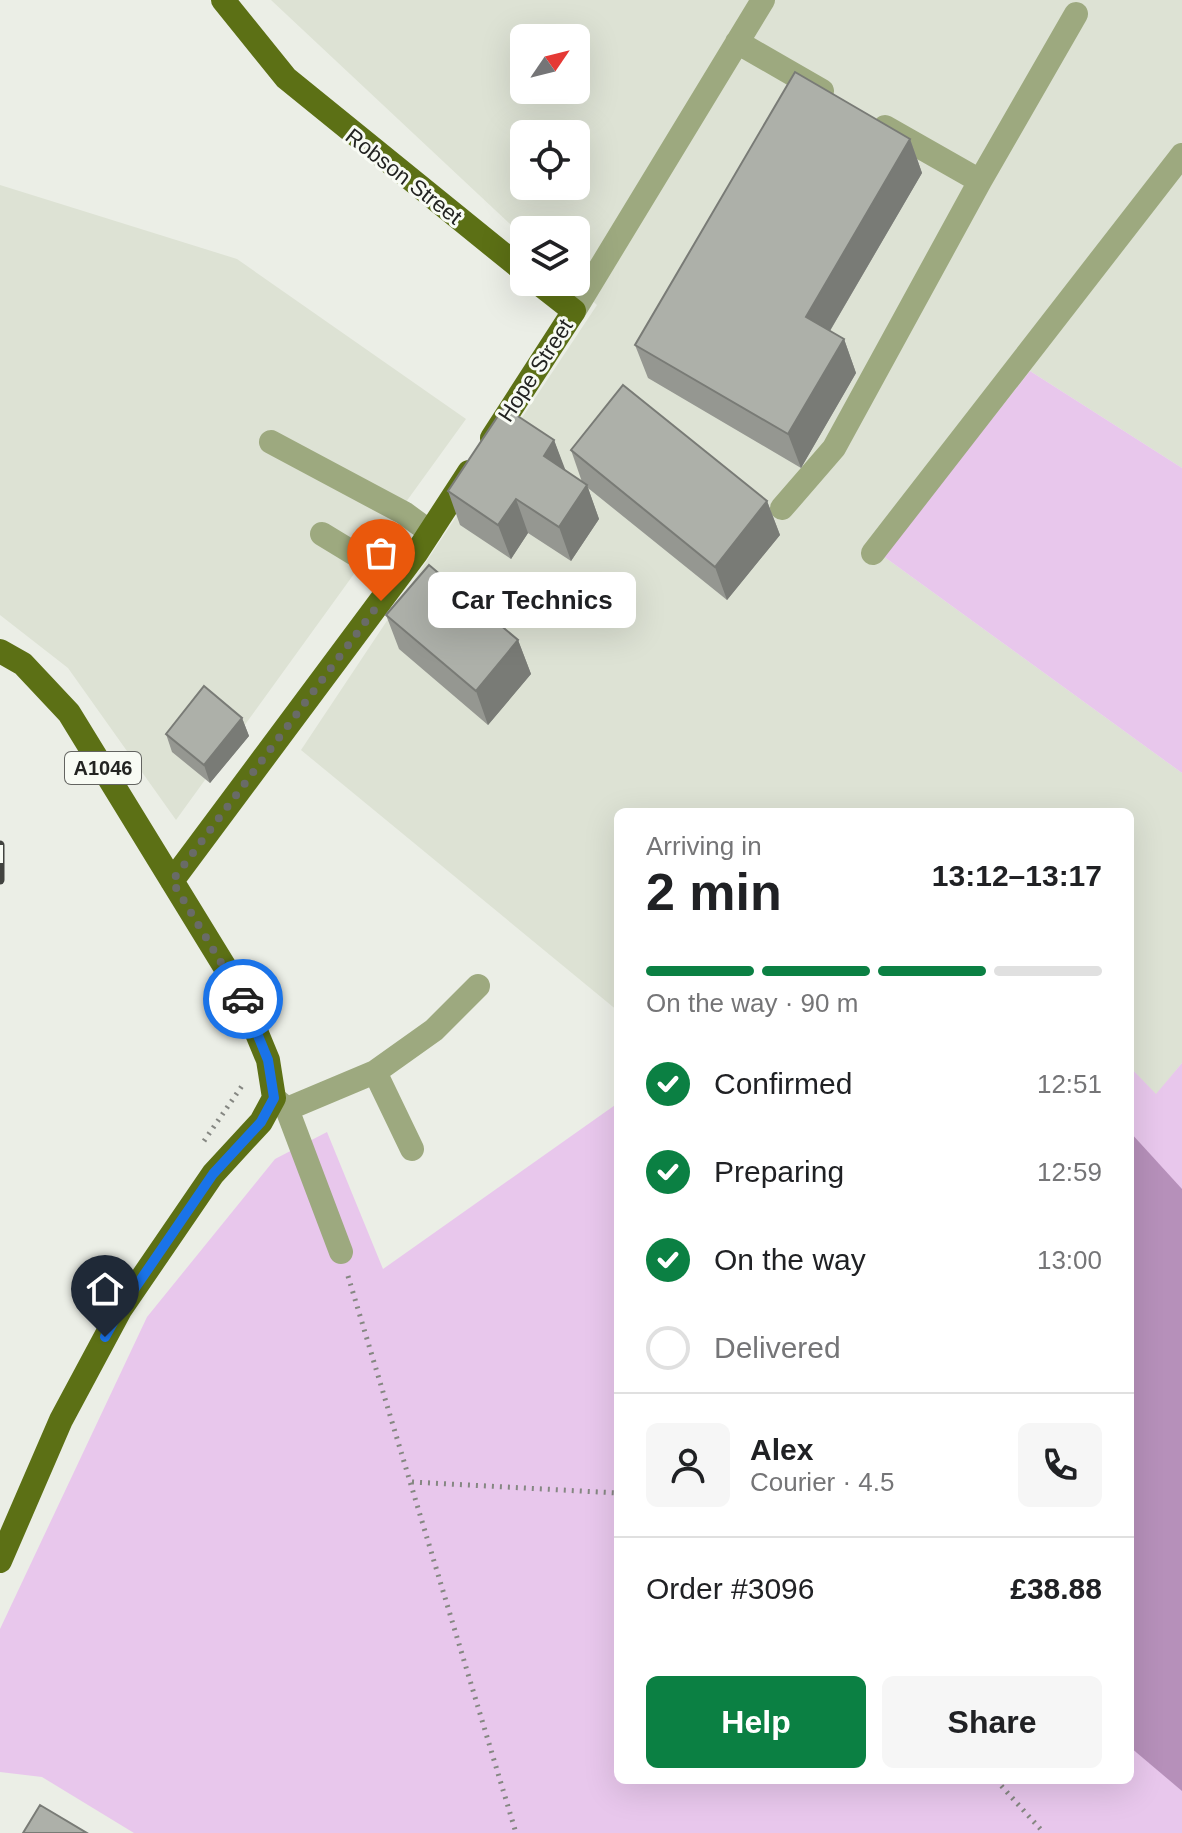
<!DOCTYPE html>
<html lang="en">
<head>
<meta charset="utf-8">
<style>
  body { margin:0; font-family:Helvetica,sans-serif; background:#f6f6f6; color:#202124; height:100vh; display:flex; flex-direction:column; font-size:30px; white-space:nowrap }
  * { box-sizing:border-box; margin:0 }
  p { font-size:26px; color:#757577 }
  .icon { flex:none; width:44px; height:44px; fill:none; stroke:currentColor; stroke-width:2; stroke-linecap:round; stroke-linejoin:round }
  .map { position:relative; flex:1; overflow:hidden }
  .sheet { position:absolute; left:614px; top:808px; width:520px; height:976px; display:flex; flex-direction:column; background:#fff; border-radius:12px; box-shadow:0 8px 32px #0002 }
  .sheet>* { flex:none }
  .needle { width:52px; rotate:55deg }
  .buttons { position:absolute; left:510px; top:24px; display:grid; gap:16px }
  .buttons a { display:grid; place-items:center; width:80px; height:80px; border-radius:12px; background:#fff; box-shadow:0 8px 32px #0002; font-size:40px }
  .pin { position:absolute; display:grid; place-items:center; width:68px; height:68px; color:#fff; margin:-82px -34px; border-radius:50% 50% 50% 0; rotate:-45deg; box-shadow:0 0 8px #0007 }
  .pin .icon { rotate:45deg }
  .courier { position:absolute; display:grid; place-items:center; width:80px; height:80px; margin:-40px; border:6px solid #1a73e8; border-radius:50%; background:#fff; color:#222; box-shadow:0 2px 10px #0007 }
  .bubble { position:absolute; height:56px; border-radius:12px; background:#fff; box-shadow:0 8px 32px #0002; font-size:26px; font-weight:800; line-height:56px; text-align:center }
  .head em { font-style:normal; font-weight:800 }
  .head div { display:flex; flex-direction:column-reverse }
  .head { display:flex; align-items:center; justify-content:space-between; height:136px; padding:0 32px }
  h1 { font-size:52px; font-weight:800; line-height:60px }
  .bar { display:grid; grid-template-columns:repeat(4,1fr); gap:12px 8px; align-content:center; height:96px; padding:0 32px }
  .bar i { height:10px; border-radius:6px; background:#e0e0e0 }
  .bar .selected { background:#0b8043 }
  .bar p { grid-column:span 4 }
  .line { display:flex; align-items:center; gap:20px; padding:0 32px; border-top:2px solid #e0e0e0 }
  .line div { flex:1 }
  .round { display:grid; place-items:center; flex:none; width:84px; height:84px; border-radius:12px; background:#f6f6f6 }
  ol { padding:0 32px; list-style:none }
  li { display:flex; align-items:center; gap:24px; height:88px }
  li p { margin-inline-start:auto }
  li .icon { padding:8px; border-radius:50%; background:#0b8043; color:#fff; stroke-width:4 }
  li:last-child { color:#757577 }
  li i { width:44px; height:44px; border:4px solid #e0e0e0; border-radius:50% }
  .cta { display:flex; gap:16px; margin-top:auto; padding:16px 32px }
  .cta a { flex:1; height:92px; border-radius:12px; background:#0b8043; color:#fff; font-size:32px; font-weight:800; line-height:92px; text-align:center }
  .cta a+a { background:#f6f6f6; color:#202124 }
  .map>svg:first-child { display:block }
  .built { fill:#dde2d4; fill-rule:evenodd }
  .green { fill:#e8c7ec }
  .water { fill:#b690ba }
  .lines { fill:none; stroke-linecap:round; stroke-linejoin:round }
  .path { stroke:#858782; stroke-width:5; stroke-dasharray:2 6; stroke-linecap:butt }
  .minor { stroke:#9da97f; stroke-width:24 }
  .major { stroke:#5c7015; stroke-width:24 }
  .rail-casing { stroke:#424340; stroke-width:9 }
  .rail { stroke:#f8fbf4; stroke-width:6; stroke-dasharray:18; stroke-linecap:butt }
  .wall { fill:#959791 }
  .shaded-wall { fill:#797b76 }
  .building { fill:#adb0a9; stroke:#797b76; stroke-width:2 }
  .done { stroke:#696b67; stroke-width:8; stroke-dasharray:0 14.4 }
  .route { stroke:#1a73e8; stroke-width:10 }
  .labels { text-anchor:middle; stroke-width:6; stroke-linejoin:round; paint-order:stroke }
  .shield { fill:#f8fbf4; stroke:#636461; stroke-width:2 }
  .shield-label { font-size:20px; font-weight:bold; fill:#232422 }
  .street-label { font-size:22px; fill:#232422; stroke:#f8fbf4 }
</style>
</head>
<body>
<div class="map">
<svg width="1182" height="1833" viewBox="0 0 1182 1833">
  <rect width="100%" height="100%" fill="#ebeee6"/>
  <path class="built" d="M271 0H1182V468L1030 371 883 556 1182 773V1063L1156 1095 1130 1067V812H618V1011L301 750 597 305 572 282H576V230H524V237ZM524 38H576V90H524ZM524 134H576V186H524Z
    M0 185 237 259 466 419 176 820 68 668 0 615Z"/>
  <path class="green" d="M1030 371 1182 468V773L883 556Z
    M1182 1063V1833H134L42 1777 0 1772V1629L147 1317 275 1159 327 1132 383 1269 618 1103V1780H1130V1067L1156 1094Z"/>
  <path class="water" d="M1130 1132 1182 1189V1791L1130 1747Z"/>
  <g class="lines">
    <path class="path" d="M204 1141 244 1083
      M348 1276 516 1833
      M412 1482 618 1493
      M996 1780 1044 1833"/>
    <path class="minor" d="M737 42 822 91
      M980 181 1076 14
      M574 311 763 0
      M271 442 404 513 430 532
      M782 508 834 448 980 181 885 127
      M322 534 396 579
      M873 553 1182 155
      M375 1072 412 1149
      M276 1100 287 1109 341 1252
      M287 1109 375 1072 434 1030 478 986"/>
    <path class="major" d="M223 0 286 78 524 271
      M492 438 574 311 537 282
      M0 651 23 664 69 713 239 990 268 1060 274 1098 261 1122 213 1174 120 1310 61 1420 0 1561
      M172 881 417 552 469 472"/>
    <defs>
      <path id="rail" d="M0 845V880"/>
    </defs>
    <use href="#rail" class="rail-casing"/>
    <use href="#rail" class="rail"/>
  </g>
  <path class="wall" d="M910 139 922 173 830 331 844 339 856 373 801 468 648 378 635 345Z
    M554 440 565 471 582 482 571 450 767 501 780 535 727 600 588 488 599 519 571 561 528 533 511 559 460 525 448 491Z
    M386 615 518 640 531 674 488 725 399 649Z
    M242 718 249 736 210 783 172 752 166 734Z"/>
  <path class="shaded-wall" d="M910 139 922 173 818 351 806 317Z
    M844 339 856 373 801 468 788 434Z
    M554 440 567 474 544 456Z
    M587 485 599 519 571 561 559 527Z
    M516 499 528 533 511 559 498 525Z
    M767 501 780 535 727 600 715 567Z
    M518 640 531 674 488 725 476 691Z
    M242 718 249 736 210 783 204 765Z"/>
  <path class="building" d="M795 72 910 139 806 317 844 339 788 434 635 345Z
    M623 385 767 501 715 567 571 450Z
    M504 407 554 440 544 456 587 485 559 527 516 499 498 525 448 491Z
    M429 565 518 640 476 691 386 615Z
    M204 686 242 718 204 765 166 734Z
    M40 1805 87 1833H23Z"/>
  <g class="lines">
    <path class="done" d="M243 999 172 881 381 601"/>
    <path class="route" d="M105 1337 120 1310 213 1174 261 1122 274 1098 268 1060 243 999"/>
  </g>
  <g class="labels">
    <rect class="shield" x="65" y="752" width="76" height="32" rx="6"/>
    <g class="shield-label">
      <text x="103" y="775">A1046</text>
    </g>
    <g class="street-label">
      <text transform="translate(404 176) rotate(38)" y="8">Robson Street</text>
      <text transform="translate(535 370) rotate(-57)" y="8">Hope Street</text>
    </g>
  </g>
</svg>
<div class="buttons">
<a><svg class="needle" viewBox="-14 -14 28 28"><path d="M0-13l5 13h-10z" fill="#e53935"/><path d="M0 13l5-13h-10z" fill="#757577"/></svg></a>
<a><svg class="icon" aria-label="locate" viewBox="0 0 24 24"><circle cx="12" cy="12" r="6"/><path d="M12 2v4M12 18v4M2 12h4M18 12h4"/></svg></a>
<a><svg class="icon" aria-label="layers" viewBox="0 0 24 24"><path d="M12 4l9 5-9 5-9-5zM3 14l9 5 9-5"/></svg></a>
</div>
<div class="pin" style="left:381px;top:601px;background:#ea580c"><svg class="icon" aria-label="bag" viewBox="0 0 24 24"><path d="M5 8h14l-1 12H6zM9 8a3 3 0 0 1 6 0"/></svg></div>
<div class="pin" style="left:105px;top:1337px;background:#1f2937"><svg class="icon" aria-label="home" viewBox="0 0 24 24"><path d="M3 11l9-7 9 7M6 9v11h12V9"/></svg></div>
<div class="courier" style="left:243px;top:999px"><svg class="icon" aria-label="car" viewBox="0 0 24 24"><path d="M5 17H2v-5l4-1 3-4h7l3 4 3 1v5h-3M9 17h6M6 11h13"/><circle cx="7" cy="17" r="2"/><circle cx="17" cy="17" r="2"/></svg></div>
<div class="bubble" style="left:428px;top:572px;width:208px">Car Technics</div>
<section class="sheet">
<div class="head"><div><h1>2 min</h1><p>Arriving in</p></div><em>13:12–13:17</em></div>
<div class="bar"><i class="selected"></i><i class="selected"></i><i class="selected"></i><i></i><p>On the way · 90 m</p></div>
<ol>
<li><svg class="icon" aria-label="check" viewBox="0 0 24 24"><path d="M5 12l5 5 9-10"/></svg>Confirmed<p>12:51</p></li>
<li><svg class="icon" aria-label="check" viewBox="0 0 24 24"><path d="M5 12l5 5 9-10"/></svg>Preparing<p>12:59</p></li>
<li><svg class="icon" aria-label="check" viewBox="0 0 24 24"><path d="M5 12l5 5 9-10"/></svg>On the way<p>13:00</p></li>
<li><i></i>Delivered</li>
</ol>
<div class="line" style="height:144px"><a class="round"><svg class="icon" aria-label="person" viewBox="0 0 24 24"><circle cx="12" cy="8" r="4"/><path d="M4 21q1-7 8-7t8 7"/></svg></a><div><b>Alex</b><p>Courier · 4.5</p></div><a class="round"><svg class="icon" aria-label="phone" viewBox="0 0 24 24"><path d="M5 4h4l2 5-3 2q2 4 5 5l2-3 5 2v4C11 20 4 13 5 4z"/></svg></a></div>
<div class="line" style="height:104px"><div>Order #3096</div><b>£38.88</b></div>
<div class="cta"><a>Help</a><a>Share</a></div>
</section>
</div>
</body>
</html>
